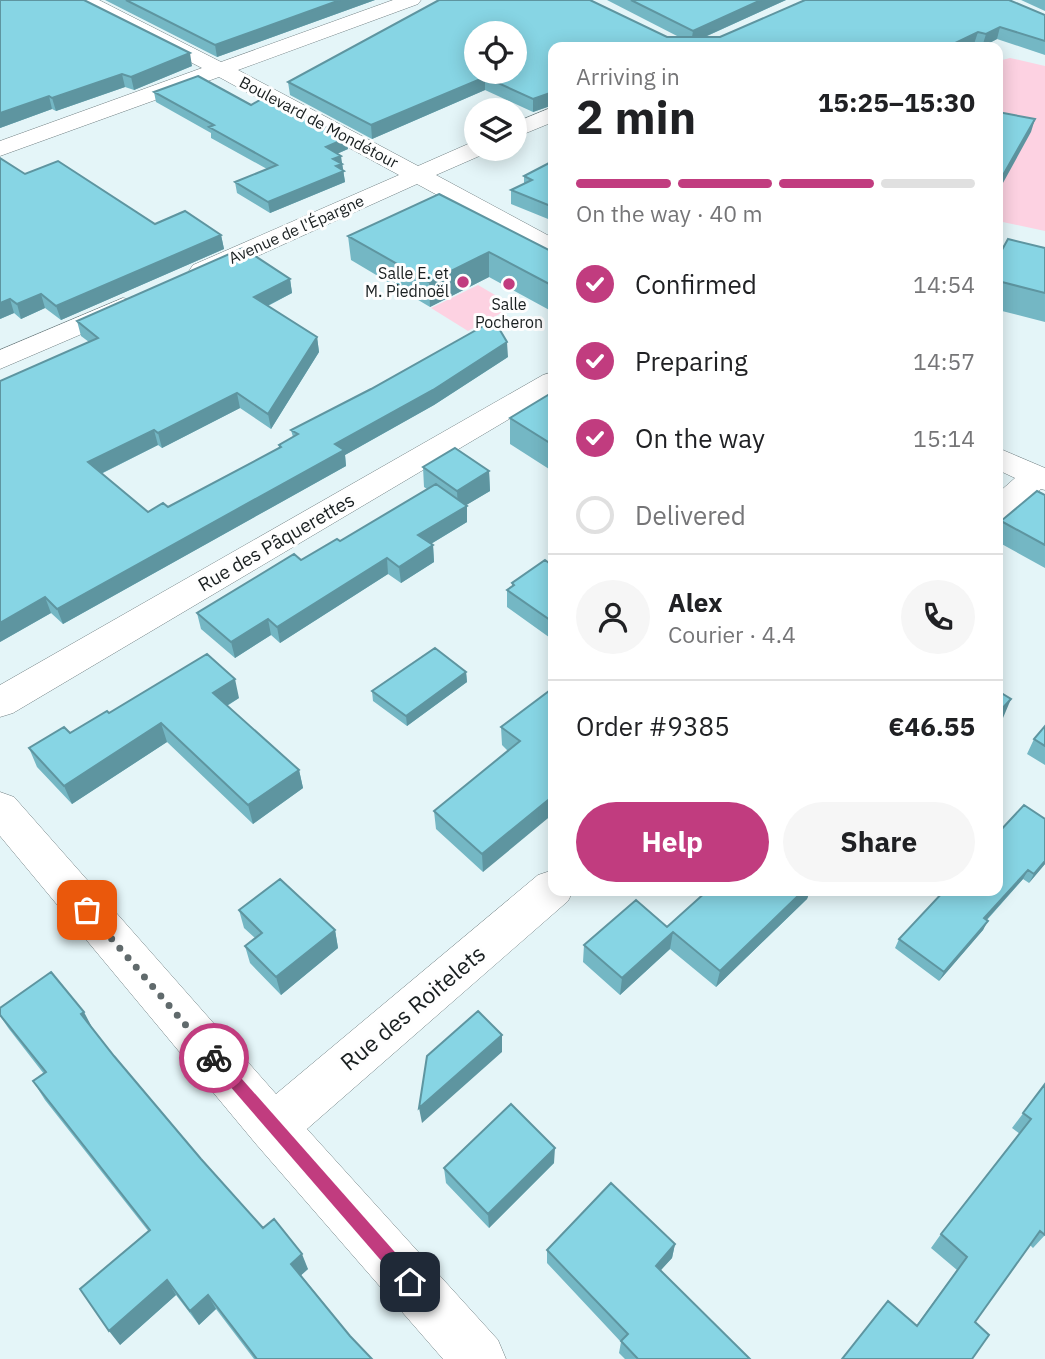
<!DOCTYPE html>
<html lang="en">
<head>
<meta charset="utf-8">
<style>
  body { margin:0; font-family:"IBM Plex Sans",sans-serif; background:#f6f6f6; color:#202124; height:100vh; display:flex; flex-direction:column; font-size:26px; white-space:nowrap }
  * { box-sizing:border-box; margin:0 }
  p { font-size:23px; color:#757577 }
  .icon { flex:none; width:38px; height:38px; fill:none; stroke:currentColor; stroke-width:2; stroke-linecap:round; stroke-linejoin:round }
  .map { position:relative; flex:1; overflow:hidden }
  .details { position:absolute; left:548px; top:42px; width:455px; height:854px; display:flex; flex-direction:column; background:#fff; border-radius:14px; box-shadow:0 4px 18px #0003 }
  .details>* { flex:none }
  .tools { position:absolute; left:464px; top:21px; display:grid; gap:14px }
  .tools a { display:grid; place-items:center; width:63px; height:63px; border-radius:50%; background:#fff; box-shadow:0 4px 18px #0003; font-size:35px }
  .pin { position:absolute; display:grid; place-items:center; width:60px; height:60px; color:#fff; margin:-30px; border-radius:14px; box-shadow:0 4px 10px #0006 }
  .courier { position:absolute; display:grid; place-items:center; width:70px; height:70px; margin:-35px; border:5px solid #c13c7f; border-radius:50%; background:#fff; color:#222; box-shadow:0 2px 9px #0007 }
  .head em { font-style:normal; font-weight:800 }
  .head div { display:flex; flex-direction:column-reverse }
  .head { display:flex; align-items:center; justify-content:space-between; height:119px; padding:0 28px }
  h1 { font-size:46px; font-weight:800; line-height:52px }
  .bar { display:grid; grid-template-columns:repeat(4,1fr); gap:10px 7px; align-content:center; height:84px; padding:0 28px }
  .bar i { height:9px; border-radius:5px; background:#e0e0e0 }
  .bar .current { background:#c13c7f }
  .bar p { grid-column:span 4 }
  .line { display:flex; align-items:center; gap:18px; padding:0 28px; border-top:2px solid #e0e0e0 }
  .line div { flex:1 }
  .round { display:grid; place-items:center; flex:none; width:74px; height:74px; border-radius:37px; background:#f6f6f6 }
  ol { padding:0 28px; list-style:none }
  li { display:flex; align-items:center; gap:21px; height:77px }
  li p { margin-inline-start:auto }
  li .icon { padding:7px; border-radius:50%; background:#c13c7f; color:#fff; stroke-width:4 }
  li:last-child { color:#757577 }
  li i { width:38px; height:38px; border:4px solid #e0e0e0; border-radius:50% }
  .button { display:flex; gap:14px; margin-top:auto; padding:14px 28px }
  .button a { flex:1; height:80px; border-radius:42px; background:#c13c7f; color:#fff; font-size:28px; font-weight:800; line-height:80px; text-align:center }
  .button a+a { background:#f6f6f6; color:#202124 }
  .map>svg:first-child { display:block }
  .green { fill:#fdd2e2 }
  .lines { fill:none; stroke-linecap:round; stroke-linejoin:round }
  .minor-casing { stroke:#707f82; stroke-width:1 }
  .minor { fill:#fff; fill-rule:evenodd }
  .wall { fill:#74b7c4; fill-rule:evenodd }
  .shaded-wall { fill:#5e95a0 }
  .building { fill:#87d5e4; stroke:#5e95a0; stroke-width:2; fill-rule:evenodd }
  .route { fill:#c13c7f }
  .done { stroke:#606a6c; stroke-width:7; stroke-dasharray:0 12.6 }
  .poi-dot { fill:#c13c7f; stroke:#fefefe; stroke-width:2.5 }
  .labels { text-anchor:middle; stroke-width:6; stroke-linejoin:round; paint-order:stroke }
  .far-street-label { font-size:16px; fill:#191f20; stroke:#fefefe }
  .far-poi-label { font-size:16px; fill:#191f20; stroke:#fefefe; text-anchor:end }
  .street-label { font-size:19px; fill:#191f20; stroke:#fefefe }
  .near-street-label { font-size:23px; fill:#191f20; stroke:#fefefe }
</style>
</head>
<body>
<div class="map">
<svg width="1045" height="1359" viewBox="0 0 1045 1359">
  <rect width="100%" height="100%" fill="#e4f5f8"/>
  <path class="green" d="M1010 58 1045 66V231L998 221V61Z
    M478 285 514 306 468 331 431 308Z"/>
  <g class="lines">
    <defs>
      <path id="minor" d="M74 0H99L221 62 393 0H421L418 4 238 70 418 166 468 144 476 142V149H487L484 154 436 175 553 238V256L544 253 417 184 211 277 202 279 193 277 189 271 193 265 399 175 219 77 0 156V141L202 68 77 4Z
        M553 107V122L514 138V123Z
        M123 298 133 300 137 306 133 312 0 369V350Z
        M553 372V393L13 713 0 717V685L543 375Z
        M998 448 1045 468V490L1041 489 1009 518 998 521V493L1015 478 998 470Z
        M0 792 14 797 276 1094 538 875 553 870V891H573L568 901 307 1129 498 1340 506 1359H443L256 1144 0 836Z"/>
    </defs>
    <use href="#minor" class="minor-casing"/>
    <use href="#minor" class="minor"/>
  </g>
  <path class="wall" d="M0 0 192 66 134 90 125 87 56 111 52 109 0 128Z
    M105 0H375L217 57Z
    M439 0H590L667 37H679L607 0H786L705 37H720L805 0H1009L1045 15V55L997 39 982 47 974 44 969 47H553V105L533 112 485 90 372 139 290 95 288 82ZM476 33H514V72H476Z
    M1021 0H1045V11Z
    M154 92 251 105 347 138 348 149 337 154 342 164 345 182 270 213 237 193 235 182 267 169 211 138V133L156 102Z
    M553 112V127L551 126V113Z
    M553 161V221L511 204V190L524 184V176Z
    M25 174 155 224 221 235 224 249 61 320 45 308 21 319 14 313 0 319Z
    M348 236 553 252V312L489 277 430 307 351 260Z
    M1045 248V322L998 310V257Z
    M290 279 292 293 268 306 317 337 319 352 271 429 240 408 162 448 158 445 101 474 148 512 168 507 279 448V445L293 437 291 430 508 357 434 405 345 455 346 466 63 624 51 613 0 642 89 342 81 336 77 321Z
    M553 392 549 469 510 444V418Z
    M423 467 489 471 490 491 466 505 467 522 431 544 433 545 434 562 401 583 388 574 280 643 271 635 235 658 201 629 197 613 301 560 340 541 427 489 424 487Z
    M1045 495V568L998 542V531L1001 521Z
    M553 566V640L507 607V590L512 587V583Z
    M466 672 467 682 407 726 373 701 372 691Z
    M553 688 483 872 436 829 434 811 508 751 502 745 501 727Z
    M239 698 227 706 299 770 303 788 253 824 167 742 72 804 37 767 29 748 70 733 109 713Z
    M1045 726V765L1027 754 1034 739Z
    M998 833 1045 864 1029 883 1023 879 987 920 983 930 939 981 895 948 899 939Z
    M699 891H810L807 899 716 987 670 949 620 995 583 962 584 945 667 927 703 894Z
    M239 910 335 930 338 948 281 995 250 963 245 946 255 938 244 928Z
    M0 1008 94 1031 114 1056 201 1159 263 1228 308 1269 301 1275 350 1336 372 1359H254L216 1309 199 1325 176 1295 120 1345 149 1232 45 1100 33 1081 44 1074 9 1029 0 1016Z
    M1045 1084V1235L1033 1248 1030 1245 975 1322 916 1326 957 1270 931 1248 941 1234 1020 1134 1012 1128Z
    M554 1163 489 1228 446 1183 444 1168Z
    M675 1244 672 1258 660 1270 750 1359H625L619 1353 621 1342 547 1263V1250Z"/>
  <path class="shaded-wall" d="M340 0H375L217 57 215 45Z
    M761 0H786L691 43 693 31Z
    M1000 27 997 39 982 47 986 34Z
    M978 32 974 44 969 47H947Z
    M190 53 192 66 134 90 131 77Z
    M122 74 125 87 56 111 52 98Z
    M485 77V90L372 139 371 125Z
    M553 92V105L533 112V99Z
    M49 96 52 109 0 128V113Z
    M1035 119 1031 132 998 192V184Z
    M347 138 348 149 327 158 326 147Z
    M341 156 345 182 270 213 268 202 333 159Z
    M221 235 224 249 61 320 56 306Z
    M489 252V277L430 307 429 282Z
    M290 279 292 293 257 311 254 297Z
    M41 294 45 308 21 319 17 304Z
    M10 299 14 313 0 319V303Z
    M317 337 319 352 271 429 268 414Z
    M507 342 508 357 434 405 345 455 346 466 63 624 57 609Z
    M237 393 240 408 162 448 158 433Z
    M154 430 158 445 92 478 88 462Z
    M553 441V466L549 469 550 443Z
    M489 471 490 491 458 510 457 491Z
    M467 506V522L419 551 418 535Z
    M433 545 434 562 401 583 399 567Z
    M387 558 388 574 280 643 277 627Z
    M45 597 51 613 0 642V623Z
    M268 619 271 635 235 658 231 642Z
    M466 672 467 682 407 726 406 716Z
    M235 679 239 698 218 711 213 693Z
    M1011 699 1003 718 998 724V713Z
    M161 723 167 742 72 804 64 786Z
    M299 770 303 788 253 824 248 805Z
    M553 796V814L483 872 482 854Z
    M1045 861V864L1029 883 1034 874Z
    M1028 870 1023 879 980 927 984 918Z
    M803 891H810L807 899 716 987 720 971Z
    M988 921 983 930 939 981 944 972Z
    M335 930 338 948 281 995 276 977Z
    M673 932 670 949 620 995 622 978Z
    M84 1012 94 1031 81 1014Z
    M502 1035V1052L422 1123 419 1108Z
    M555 1148 554 1163 489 1228 488 1214Z
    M675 1244 672 1258 653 1279 656 1266Z
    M302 1254 308 1269 297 1279 291 1264Z
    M167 1280 176 1295 120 1345 109 1331Z
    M208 1295 216 1309 199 1325 190 1311Z"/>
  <path class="building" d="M0 0H84L190 53 131 77 122 74 52 98 49 96 0 113Z
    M126 0H340L215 45Z
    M439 0H590L667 37H720L805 0H1009L1045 15V41L1000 27 986 34 978 32 947 47H553V92L533 99 485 77 371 125 288 82ZM476 33H514V72H476Z
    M631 0H761L693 31Z
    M198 76 251 105 267 96 347 138 326 147 341 156 333 159 342 164 336 166 344 171 268 202 235 182 277 165 209 127 214 125 154 92Z
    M998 112 1035 119 998 184Z
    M0 158 25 174 58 161 155 224 185 211 221 235 56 306 41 294 17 304 10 299 0 303Z
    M553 161V207L511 190 532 180 524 176Z
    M439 194 553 252V286L489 252 429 282 348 236Z
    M1008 239 1045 248V293L998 281V257Z
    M243 248 290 279 254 297 317 337 268 414 237 393 158 433 154 430 88 462 148 512 163 503 168 507 281 447 279 445 298 434 291 430 371 389 494 320 507 342 433 390 335 444 344 450 57 609 45 597 0 623V381L98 338 77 321Z
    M553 392V441L550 443 510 418Z
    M455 448 489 471 457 491 423 467Z
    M436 484 467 506 418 535 433 545 399 567 387 558 277 627 268 619 231 642 197 613 294 554 301 560 337 539 340 541Z
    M1037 491 1045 495V545L1001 521Z
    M545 560 553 566V622L507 590 514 585 512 583Z
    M435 648 466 672 406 716 372 691Z
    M207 654 235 679 213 693 299 770 248 805 161 723 64 786 29 748 64 727 70 733 107 711 109 713Z
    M553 688V796L482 854 434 811 520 741 501 727Z
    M998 691 1011 699 998 713Z
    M1045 726V746L1034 739Z
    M1024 805 1045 819V861L1034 874 1028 870 984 918 988 921 944 972 899 939 944 891H998V833Z
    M280 879 335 930 276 977 245 946 262 933 239 910Z
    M707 891H803L720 971 673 932 622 978 584 945 636 900 667 927Z
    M51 972 84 1012 81 1014 114 1056 201 1159 263 1228 274 1219 302 1254 291 1264 350 1336 372 1359H257L208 1295 190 1311 167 1280 109 1331 80 1289 150 1230 33 1081 46 1072 0 1015V1008Z
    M478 1011 502 1035 419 1108 427 1056Z
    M1045 1084V1235L1040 1231 975 1322 989 1335 972 1359H842L888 1301 917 1326 967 1257 941 1234 1031 1119 1023 1113Z
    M511 1104 555 1148 488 1214 444 1168Z
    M611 1183 675 1244 656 1266 750 1359H638L621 1341 628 1334 547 1250Z"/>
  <path class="route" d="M214 1051 219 1053 416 1276 418 1282 416 1287 410 1290 404 1287 209 1062 207 1058 209 1053Z"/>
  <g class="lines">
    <path class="done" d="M87 910 214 1058"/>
  </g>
  <g class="poi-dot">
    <circle cx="463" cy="282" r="7"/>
    <circle cx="509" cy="284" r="7"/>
  </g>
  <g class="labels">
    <g class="far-street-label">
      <text transform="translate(319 122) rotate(28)" y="6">Boulevard de Mondétour</text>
      <text transform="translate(296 229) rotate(-24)" y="6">Avenue de l'Épargne</text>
    </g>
    <g class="far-poi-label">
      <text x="449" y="279">Salle E. et<tspan x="449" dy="18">M. Piednoël</tspan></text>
      <text x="509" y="310" text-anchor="middle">Salle<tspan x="509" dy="18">Pocheron</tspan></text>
    </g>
    <g class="street-label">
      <text transform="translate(276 542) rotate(-30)" y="7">Rue des Pâquerettes</text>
    </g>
    <g class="near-street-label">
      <text transform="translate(413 1008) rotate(-40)" y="8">Rue des Roitelets</text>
    </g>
  </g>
</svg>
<div class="tools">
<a><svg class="icon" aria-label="locate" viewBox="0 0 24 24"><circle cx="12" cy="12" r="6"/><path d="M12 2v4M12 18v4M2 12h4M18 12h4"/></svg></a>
<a><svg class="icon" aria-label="layers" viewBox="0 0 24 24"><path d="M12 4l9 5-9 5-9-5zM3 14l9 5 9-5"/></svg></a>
</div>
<div class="pin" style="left:87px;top:910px;background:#ea580c"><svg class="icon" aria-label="bag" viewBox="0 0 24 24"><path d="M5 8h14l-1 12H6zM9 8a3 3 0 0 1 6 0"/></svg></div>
<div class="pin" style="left:410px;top:1282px;background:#1f2937"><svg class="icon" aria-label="home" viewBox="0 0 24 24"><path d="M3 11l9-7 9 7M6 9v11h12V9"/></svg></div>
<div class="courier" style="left:214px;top:1058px"><svg class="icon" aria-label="bike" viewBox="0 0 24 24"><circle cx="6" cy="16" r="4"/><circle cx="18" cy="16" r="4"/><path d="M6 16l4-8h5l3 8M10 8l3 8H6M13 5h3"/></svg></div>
<section class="details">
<div class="head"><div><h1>2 min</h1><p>Arriving in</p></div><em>15:25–15:30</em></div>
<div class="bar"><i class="current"></i><i class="current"></i><i class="current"></i><i></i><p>On the way · 40 m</p></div>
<ol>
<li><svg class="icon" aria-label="check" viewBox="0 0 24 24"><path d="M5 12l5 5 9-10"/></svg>Confirmed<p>14:54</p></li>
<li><svg class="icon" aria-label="check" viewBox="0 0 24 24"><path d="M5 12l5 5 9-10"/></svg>Preparing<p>14:57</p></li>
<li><svg class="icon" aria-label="check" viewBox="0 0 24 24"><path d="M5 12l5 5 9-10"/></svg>On the way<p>15:14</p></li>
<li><i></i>Delivered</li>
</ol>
<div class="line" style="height:126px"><a class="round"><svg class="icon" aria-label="person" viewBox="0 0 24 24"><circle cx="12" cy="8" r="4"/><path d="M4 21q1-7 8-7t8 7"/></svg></a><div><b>Alex</b><p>Courier · 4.4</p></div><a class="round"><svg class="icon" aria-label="phone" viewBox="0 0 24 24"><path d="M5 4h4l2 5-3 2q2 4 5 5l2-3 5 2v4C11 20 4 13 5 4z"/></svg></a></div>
<div class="line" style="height:91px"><div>Order #9385</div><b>€46.55</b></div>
<div class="button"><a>Help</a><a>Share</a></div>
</section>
</div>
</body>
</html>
